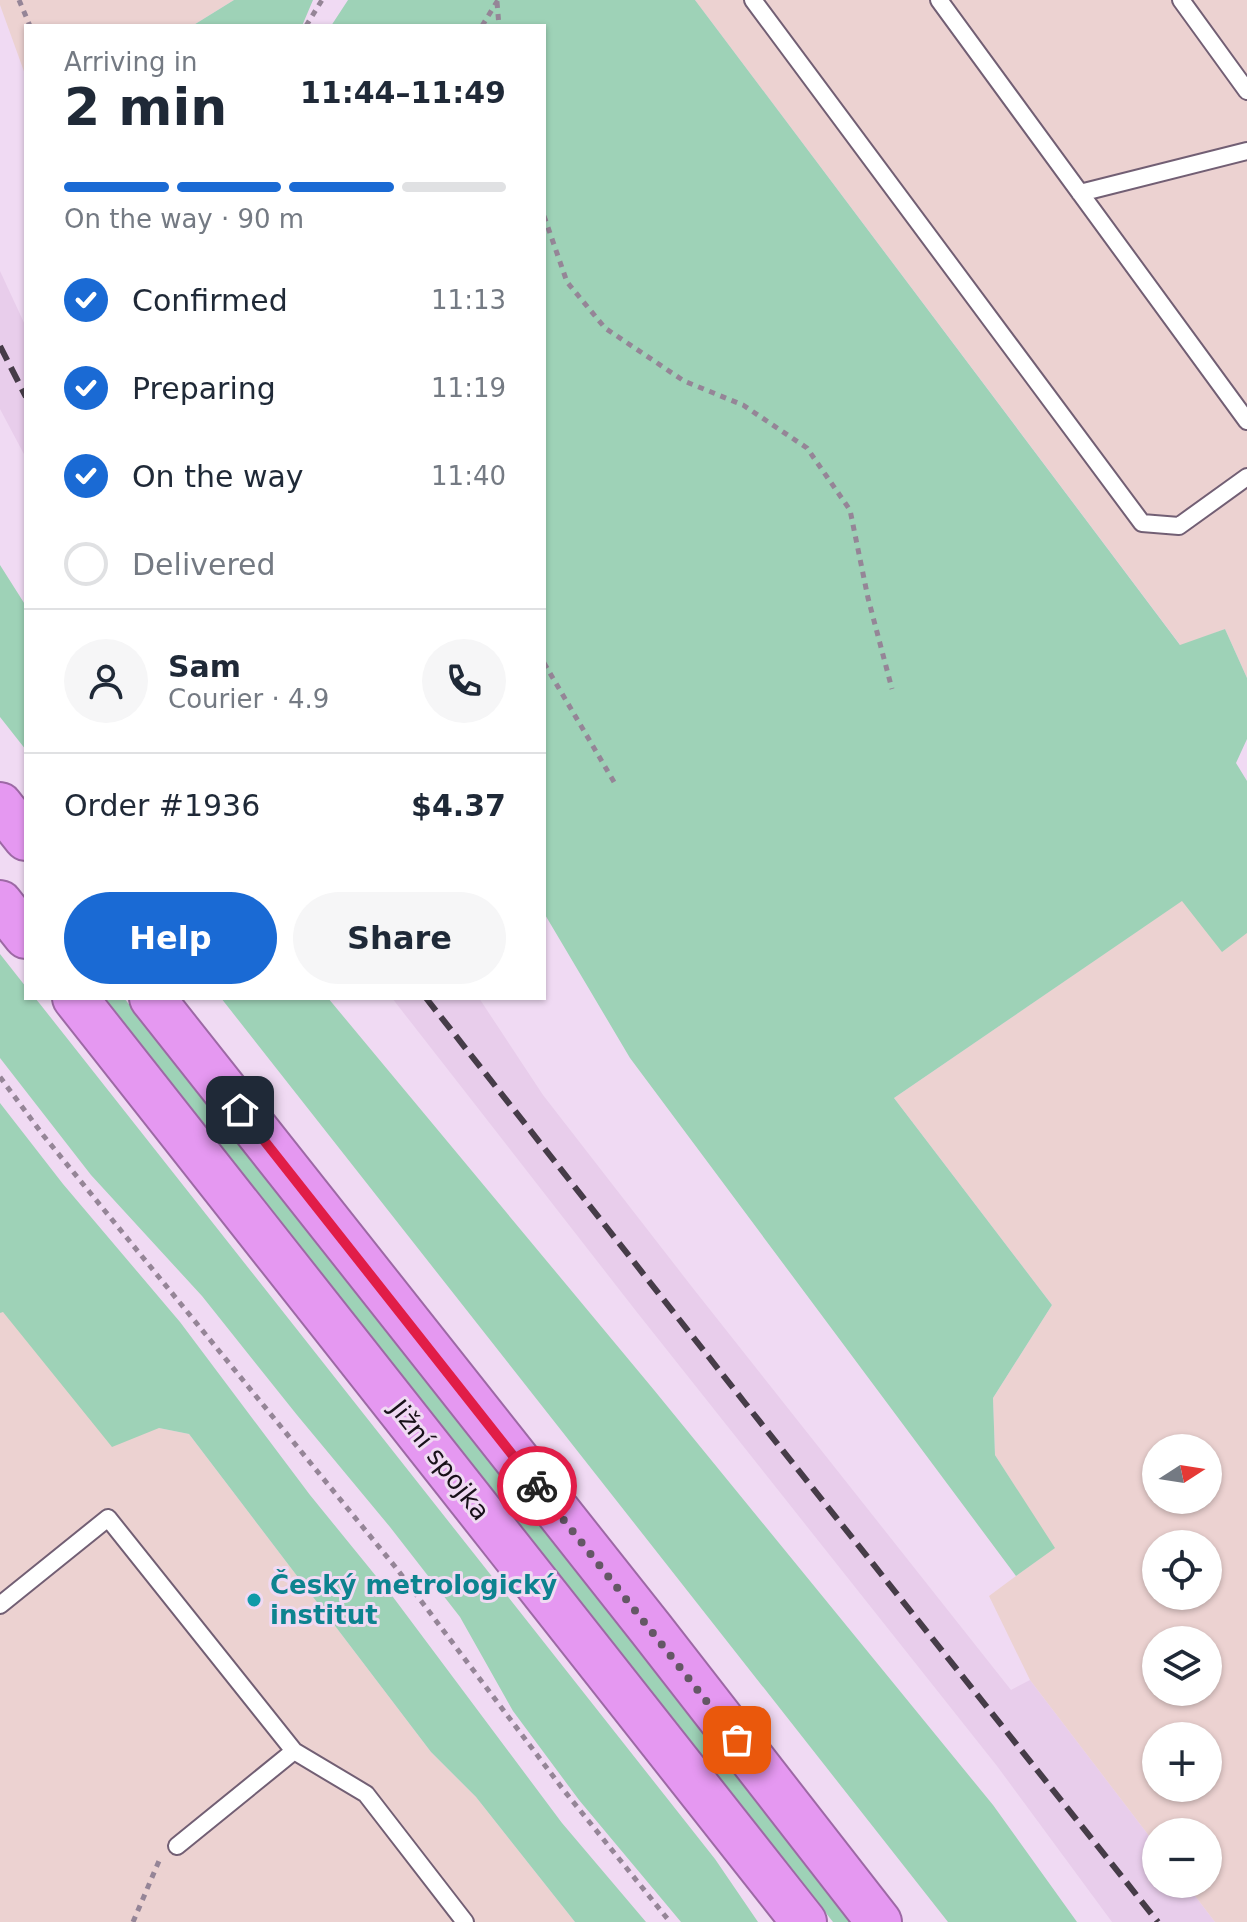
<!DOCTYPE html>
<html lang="en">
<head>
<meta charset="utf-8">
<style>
  body { margin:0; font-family:"DejaVu Sans",sans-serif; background:#f6f6f7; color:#1f2937; height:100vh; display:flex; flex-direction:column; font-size:30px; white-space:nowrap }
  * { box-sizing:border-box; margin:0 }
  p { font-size:26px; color:#747a83 }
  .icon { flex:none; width:44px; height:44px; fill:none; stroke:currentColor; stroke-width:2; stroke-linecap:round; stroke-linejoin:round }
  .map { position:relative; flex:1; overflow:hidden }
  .drawer { position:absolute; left:24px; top:24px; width:522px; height:976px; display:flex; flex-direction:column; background:#fff; border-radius:0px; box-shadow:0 2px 6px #0004 }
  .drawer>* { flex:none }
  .needle { width:52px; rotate:78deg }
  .buttons { position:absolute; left:1142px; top:1434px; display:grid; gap:16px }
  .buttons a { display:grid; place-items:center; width:80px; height:80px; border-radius:50%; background:#fff; box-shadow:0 2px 6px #0004; font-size:40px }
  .pin { position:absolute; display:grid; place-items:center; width:68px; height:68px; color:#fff; margin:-34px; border-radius:16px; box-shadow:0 4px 12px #0006 }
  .courier { position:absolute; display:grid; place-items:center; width:80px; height:80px; margin:-40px; border:6px solid #e11d48; border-radius:50%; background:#fff; color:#222; box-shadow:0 2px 10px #0007 }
  .summary em { font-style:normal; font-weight:700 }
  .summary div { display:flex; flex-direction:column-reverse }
  .summary { display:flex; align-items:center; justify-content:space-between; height:136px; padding:0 40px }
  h1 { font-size:52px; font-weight:700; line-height:60px }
  .bar { display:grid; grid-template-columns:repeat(4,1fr); gap:12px 8px; align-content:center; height:96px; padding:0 40px }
  .bar i { height:10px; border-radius:6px; background:#e0e1e3 }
  .bar .active { background:#1a6ad4 }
  .bar p { grid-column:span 4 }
  .line { display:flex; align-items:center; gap:20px; padding:0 40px; border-top:2px solid #e0e1e3 }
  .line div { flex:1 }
  .round { display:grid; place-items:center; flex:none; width:84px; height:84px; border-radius:42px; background:#f6f6f7 }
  ol { padding:0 40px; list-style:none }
  li { display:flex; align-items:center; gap:24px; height:88px }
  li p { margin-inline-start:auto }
  li .icon { padding:8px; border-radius:50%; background:#1a6ad4; color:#fff; stroke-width:4 }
  li:last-child { color:#747a83 }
  li i { width:44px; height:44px; border:4px solid #e0e1e3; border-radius:50% }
  .cta { display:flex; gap:16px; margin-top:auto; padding:16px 40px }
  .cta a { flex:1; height:92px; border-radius:48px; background:#1a6ad4; color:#fff; font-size:32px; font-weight:700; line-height:92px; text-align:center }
  .cta a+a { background:#f6f6f7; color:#1f2937 }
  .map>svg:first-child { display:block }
  .built { fill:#e8cdeb }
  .industrial { fill:#ecd2d1; fill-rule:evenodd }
  .green { fill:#9ed2b7 }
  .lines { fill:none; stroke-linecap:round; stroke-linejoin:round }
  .lane-casing { stroke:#725f74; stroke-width:20 }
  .highway-casing { stroke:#9d69a5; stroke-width:48 }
  .path { stroke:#958597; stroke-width:5; stroke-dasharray:6 6; stroke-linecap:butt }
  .lane { stroke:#fff; stroke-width:16 }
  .highway { stroke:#e598f1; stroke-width:44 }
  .rail { stroke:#463c48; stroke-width:6; stroke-dasharray:16 8; stroke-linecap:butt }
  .done { stroke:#645765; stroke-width:8; stroke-dasharray:0 14.4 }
  .route { stroke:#e11d48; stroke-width:10 }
  .culture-dot { fill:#0f9aa8; stroke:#f0daf3; stroke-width:3 }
  .labels { text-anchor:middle; stroke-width:6; stroke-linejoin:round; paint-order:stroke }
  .street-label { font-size:26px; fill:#181119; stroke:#f0daf3 }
  .culture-label { font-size:26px; font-weight:bold; fill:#0d838f; stroke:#f0daf3; text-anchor:start }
</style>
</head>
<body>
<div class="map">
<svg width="1247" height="1922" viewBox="0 0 1247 1922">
  <rect width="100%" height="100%" fill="#f0daf3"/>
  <path class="built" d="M0 271 26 327V458L0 409Z
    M392 998H479L543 1095 692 1287 1011 1690 1030 1680 1156 1845V1884H1186L1215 1922H1112L997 1766 636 1311Z"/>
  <path class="industrial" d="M0 0H234L192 26H26V77L0 5Z
    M695 0H1247V678L1225 629 1181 646Z
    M1247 856V1922H1215L1186 1884H1208V1832H1156V1845L1030 1680 989 1596 1054 1548 995 1455 993 1398 1052 1305 894 1098ZM1156 1448H1208V1500H1156ZM1156 1544H1208V1596H1156ZM1156 1640H1208V1692H1156ZM1156 1736H1208V1788H1156Z
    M2 1311 159 1428 189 1434 431 1752 476 1797 575 1922H0V1313Z"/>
  <path class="green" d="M234 0H313L302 26H192Z
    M348 0H695L1180 645 1225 629 1247 678V739L1236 763 1247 781V933L1222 952 1182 901 894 1098 1052 1305 993 1398 995 1455 1055 1548 1016 1576 630 1058 544 913V26H331Z
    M0 565 26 606V750L0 717Z
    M0 954 26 987V998H35L40 1004 715 1859 758 1922H681L579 1800 513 1711 460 1617 390 1527 297 1415 202 1296 91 1175 0 1058Z
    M104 998H124L853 1922H833Z
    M221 998H328L654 1390 993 1805 1077 1922H948Z
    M0 1103 63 1184 180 1322 310 1495 393 1597 562 1823 646 1922H575L476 1797 431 1752 189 1434 159 1428 112 1447 3 1312 0 1313Z"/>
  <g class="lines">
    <defs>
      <path id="lane" d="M753 0 1142 523 1179 526 1247 477
        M939 0 1247 421
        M1181 0 1247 91
        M1080 193 1247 151
        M0 1605 108 1518 294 1751 366 1794 465 1922
        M177 1846 294 1751"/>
      <path id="highway" d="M0 805 26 838
        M0 903 26 936
        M75 998 804 1922
        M152 998 651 1629 879 1922"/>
    </defs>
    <use href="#lane" class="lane-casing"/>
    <use href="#highway" class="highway-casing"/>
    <path class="path" d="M19 0 30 26
      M497 2 499 26
      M306 26 322 0
      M482 26 498 0
      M544 216 567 282 605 328 684 381 743 405 807 448 850 510 868 598 892 689
      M544 663 617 787
      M0 1077 43 1135 397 1569 562 1788 670 1922
      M133 1922 159 1861"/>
    <use href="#lane" class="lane"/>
    <use href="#highway" class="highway"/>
    <path class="rail" d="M0 346 26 397
      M426 998 745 1403 1158 1922"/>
  </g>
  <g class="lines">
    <path class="done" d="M537 1486 737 1740"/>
    <path class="route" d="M240 1110 537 1486"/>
  </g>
  <circle class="culture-dot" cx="254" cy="1600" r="8"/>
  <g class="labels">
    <g class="street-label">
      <text transform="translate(440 1460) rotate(52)" y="9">Jižní spojka</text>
    </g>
    <g class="culture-label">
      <text x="270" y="1594">Český metrologický<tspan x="270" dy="30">institut</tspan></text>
    </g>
  </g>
</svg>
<div class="buttons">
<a><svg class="needle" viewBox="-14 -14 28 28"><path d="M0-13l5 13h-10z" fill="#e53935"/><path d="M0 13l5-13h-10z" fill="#747a83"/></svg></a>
<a><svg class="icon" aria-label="locate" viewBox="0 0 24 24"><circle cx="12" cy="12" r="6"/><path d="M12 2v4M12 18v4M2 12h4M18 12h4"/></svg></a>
<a><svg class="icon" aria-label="layers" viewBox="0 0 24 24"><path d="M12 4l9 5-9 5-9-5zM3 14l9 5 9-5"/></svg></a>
<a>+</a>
<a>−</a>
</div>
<div class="pin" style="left:737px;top:1740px;background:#ea580c"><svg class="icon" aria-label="bag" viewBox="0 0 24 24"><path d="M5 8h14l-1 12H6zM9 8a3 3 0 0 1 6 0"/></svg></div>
<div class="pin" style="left:240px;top:1110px;background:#1f2937"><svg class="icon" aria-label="home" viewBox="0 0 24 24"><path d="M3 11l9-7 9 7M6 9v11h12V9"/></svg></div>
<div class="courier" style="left:537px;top:1486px"><svg class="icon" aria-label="bike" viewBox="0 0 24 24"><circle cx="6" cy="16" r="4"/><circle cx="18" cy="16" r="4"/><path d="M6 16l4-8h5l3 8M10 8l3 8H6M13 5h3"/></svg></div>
<section class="drawer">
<div class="summary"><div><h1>2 min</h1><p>Arriving in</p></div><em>11:44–11:49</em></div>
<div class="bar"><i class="active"></i><i class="active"></i><i class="active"></i><i></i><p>On the way · 90 m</p></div>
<ol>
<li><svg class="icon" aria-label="check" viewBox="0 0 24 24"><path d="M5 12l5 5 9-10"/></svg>Confirmed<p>11:13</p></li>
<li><svg class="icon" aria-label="check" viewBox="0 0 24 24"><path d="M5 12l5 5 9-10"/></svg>Preparing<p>11:19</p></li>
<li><svg class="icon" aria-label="check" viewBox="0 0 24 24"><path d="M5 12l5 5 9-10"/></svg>On the way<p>11:40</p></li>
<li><i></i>Delivered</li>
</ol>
<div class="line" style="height:144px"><a class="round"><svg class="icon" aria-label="person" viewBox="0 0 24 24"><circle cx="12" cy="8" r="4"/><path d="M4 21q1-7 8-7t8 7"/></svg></a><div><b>Sam</b><p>Courier · 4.9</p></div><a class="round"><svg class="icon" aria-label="phone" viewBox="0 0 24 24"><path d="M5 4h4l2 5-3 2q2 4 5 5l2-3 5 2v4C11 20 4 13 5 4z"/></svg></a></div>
<div class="line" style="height:104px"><div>Order #1936</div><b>$4.37</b></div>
<div class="cta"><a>Help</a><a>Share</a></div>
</section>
</div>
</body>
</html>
